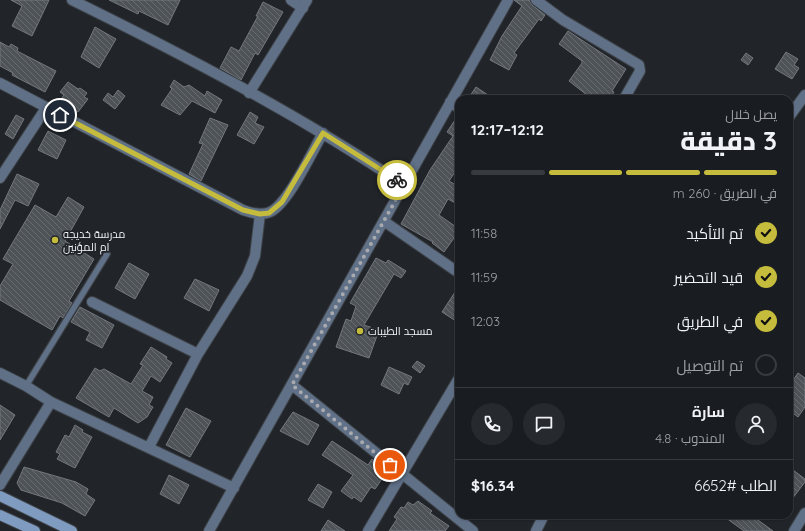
<!DOCTYPE html>
<html lang="ar">
<head>
<meta charset="utf-8">
<style>
  body { margin:0; font-family:Quicksand,Cairo,sans-serif; background:#26292d; color:#f1f3f6; direction:rtl; height:100vh; display:flex; flex-direction:column; font-size:15px; white-space:nowrap }
  * { box-sizing:border-box; margin:0 }
  p { font-size:13px; color:#9fa1a5 }
  .icon { flex:none; width:22px; height:22px; fill:none; stroke:currentColor; stroke-width:2; stroke-linecap:round; stroke-linejoin:round }
  .map { position:relative; flex:1; overflow:hidden; direction:ltr }
  .drawer { position:absolute; left:455px; top:95px; width:338px; height:424px; display:flex; flex-direction:column; background:#191c20; border-radius:12px; box-shadow:0 1px 3px #0004,0 0 0 1px #373a3e; direction:rtl }
  .drawer>* { flex:none }
  .pin { position:absolute; display:grid; place-items:center; width:34px; height:34px; color:#fff; margin:-17px; border:2px solid #fff; border-radius:50%; box-shadow:0 1px 4px #0007 }
  .courier { position:absolute; display:grid; place-items:center; width:40px; height:40px; margin:-20px; border:3px solid #c5bc3d; border-radius:50%; background:#fff; color:#222; box-shadow:0 1px 5px #0007 }
  .headline em { font-style:normal; font-weight:800 }
  .headline div { display:flex; flex-direction:column-reverse }
  .headline { display:flex; align-items:center; justify-content:space-between; height:68px; padding:0 16px }
  h1 { font-size:26px; font-weight:800; line-height:30px }
  .bar { display:grid; grid-template-columns:repeat(4,1fr); gap:6px 4px; align-content:center; height:48px; padding:0 16px }
  .bar i { height:5px; border-radius:3px; background:#373a3e }
  .bar .selected { background:#c5bc3d }
  .bar p { grid-column:span 4 }
  .line { display:flex; align-items:center; gap:10px; padding:0 16px; border-top:1px solid #373a3e }
  .line div { flex:1 }
  .round { display:grid; place-items:center; flex:none; width:42px; height:42px; border-radius:21px; background:#26292d }
  ol { padding:0 16px; list-style:none }
  li { display:flex; align-items:center; gap:12px; height:44px }
  li p { margin-inline-start:auto }
  li .icon { padding:4px; border-radius:50%; background:#c5bc3d; color:#111; stroke-width:4 }
  li:last-child { color:#9fa1a5 }
  li i { width:22px; height:22px; border:2px solid #373a3e; border-radius:50% }
  .map>svg:first-child { display:block }
  .building { fill:url(#building-back-hatch); stroke:#73787e }
  .lines { fill:none; stroke-linecap:round; stroke-linejoin:round }
  .lane-casing { stroke:#3e4247; stroke-width:8 }
  .street-casing { stroke:#3e4247; stroke-width:12 }
  .secondary-casing { stroke:#3e4247; stroke-width:12 }
  .lane { stroke:#5f7087; stroke-width:5.5 }
  .street { stroke:#5f7087; stroke-width:10 }
  .secondary { stroke:#7f9bc0; stroke-width:10 }
  .done { stroke:#a8aaaf; stroke-width:4; stroke-dasharray:0 7.2 }
  .route { stroke:#c5bc3d; stroke-width:5 }
  .poi-dot { fill:#c5bc3d; stroke:#21252a; stroke-width:1.5 }
  .labels { text-anchor:middle; stroke-width:3.5; stroke-linejoin:round; paint-order:stroke }
  .poi-label { font-size:11px; fill:#f0f2f6; stroke:#21252a; text-anchor:start }
</style>
</head>
<body>
<div class="map">
<svg width="805" height="531" viewBox="0 0 805 531">
  <defs>
    <pattern id="building-back-hatch" width="6" height="6" patternUnits="userSpaceOnUse"><rect width="6" height="6" fill="#4e5358"/><path d="M-1 5l2 2M0 0l6 6M5-1l2 2" fill="none" stroke="#686c71"/></pattern>
  </defs>
  <rect width="100%" height="100%" fill="#21252a"/>
  <path class="building" d="M11 0H49L32 36 12 26 22 6Z
    M109 0H180L168 25 139 11 138 14Z
    M514 0H529L532 5 545 15 541 21 539 19 514 53 517 55 509 70 490 60 502 36 522 6Z
    M263 2 283 12 258 55 255 53 241 80 220 68 231 47 239 51 258 16H256Z
    M95 27 116 39 99 68 81 57Z
    M568 31 626 69 612 91 614 92 610 99H584L587 95 569 81 582 63V61L559 44Z
    M0 42 9 47 11 44 18 48 17 51 56 71 45 92 12 75 13 73 0 66Z
    M786 52 798 59 794 65 799 68 792 79 775 69Z
    M746 53 753 58 748 65 741 60Z
    M174 80 184 87 189 85 205 96 207 91 222 100 215 113 192 101 180 115 161 105 172 89 170 87Z
    M68 82 78 89 80 88 87 93 84 97 88 99 78 112 61 99 64 95 60 92Z
    M476 87 494 99H468Z
    M118 90 125 96 115 109 103 100 108 93 113 97Z
    M250 112 258 117 255 123 264 127 254 144 237 135Z
    M459 114V166L449 181 459 187V205L448 199 439 215 459 229V231L444 252 432 243 433 242 401 224 430 170 453 136 447 132Z
    M16 115 24 119 13 139 5 134Z
    M210 118 228 125 201 181 189 174 203 144 199 143Z
    M48 131 66 140 57 159 38 150Z
    M17 174 39 184 28 206 15 200 0 229V210Z
    M68 197 84 207 65 241 94 259 69 301 72 303 63 318 60 316 52 330 0 300V286L13 264 3 259 35 205 56 217Z
    M376 258 386 263 388 260 406 271 401 278 394 274 364 325 379 330 369 358 336 347 346 319 351 321 356 306 350 303Z
    M129 263 149 274 135 299 115 288Z
    M195 279 219 290 209 311 184 298Z
    M459 286V323L442 312Z
    M80 307 114 325 102 348 86 340 90 332 71 322Z
    M151 347 167 357 166 359 172 363 160 382 151 376 142 391 153 397 149 405 153 407 147 417 138 423 114 408 109 417 76 398 95 368 100 371 104 369 131 384 143 365 140 364Z
    M417 361 425 366 420 373 412 367Z
    M389 367 412 377 408 385 404 383 399 394 381 385Z
    M798 373 805 378V407L798 417 789 410V386Z
    M0 405 15 415 0 440Z
    M186 408 211 421 190 457 166 445Z
    M293 412 319 425 308 445 280 431Z
    M75 425 83 430 82 432 92 437 75 468 57 459 60 454 56 452 65 435 69 437Z
    M332 441 368 465 372 459 380 465 384 476 375 489 371 487 361 502 354 497 352 499 341 491 353 475 322 455Z
    M24 467 76 482 88 489 86 494 95 500 85 516 62 503 21 490 17 483Z
    M789 467 805 479V482L789 503Z
    M169 475 189 485 179 504 160 494Z
    M318 484 332 492 323 508 308 500Z
    M418 501 432 511 430 513 449 526 445 531H389L397 519 394 517 401 507 404 508 408 502 413 505Z
    M722 515H751L773 531H744Z
    M328 520 345 531H321Z"/>
  <g class="lines">
    <defs>
      <path id="lane" d="M26 386 107 254"/>
      <path id="street" d="M72 0C186 56 299 115 404 185
        M291 0 303 8
        M536 0 563 20 639 65 640 71 624 99
        M0 83 243 210C251 213 261 216 270 212 288 204 312 152 323 133
        M249 93 307 0
        M450 102 459 108
        M789 117 805 95
        M0 178 46 108
        M385 222 459 273
        M92 302 198 354
        M0 373 26 386 51 402 234 488
        M292 385 473 531
        M149 447 198 354 247 276 255 256 260 214
        M0 485 51 402
        M209 531 508 0
        M368 531 459 378
        M536 531 544 515
        M794 531 805 513"/>
      <path id="secondary" d="M0 496 72 531
        M0 515 35 531"/>
    </defs>
    <use href="#lane" class="lane-casing"/>
    <use href="#street" class="street-casing"/>
    <use href="#secondary" class="secondary-casing"/>
    <use href="#lane" class="lane"/>
    <use href="#street" class="street"/>
    <use href="#secondary" class="secondary"/>
  </g>
  <g class="lines">
    <path class="done" d="M390 465 292 385 404 185 397 180"/>
    <path class="route" d="M60 115 243 210 260 214 269 213 282 202 323 133 397 180"/>
  </g>
  <g class="poi-dot">
    <circle cx="55" cy="240" r="4"/>
    <circle cx="360" cy="331" r="4"/>
  </g>
  <g class="labels">
    <g class="poi-label">
      <text x="63" y="238">مدرسة خديجه<tspan x="63" dy="13">ام المؤنين</tspan></text>
      <text x="368" y="335">مسجد الطيبات</text>
    </g>
  </g>
</svg>
<div class="pin" style="left:390px;top:465px;background:#ea580c"><svg class="icon" aria-label="bag" viewBox="0 0 24 24"><path d="M5 8h14l-1 12H6zM9 8a3 3 0 0 1 6 0"/></svg></div>
<div class="pin" style="left:60px;top:115px;background:#1f2937"><svg class="icon" aria-label="home" viewBox="0 0 24 24"><path d="M3 11l9-7 9 7M6 9v11h12V9"/></svg></div>
<div class="courier" style="left:397px;top:180px"><svg class="icon" aria-label="bike" viewBox="0 0 24 24"><circle cx="6" cy="16" r="4"/><circle cx="18" cy="16" r="4"/><path d="M6 16l4-8h5l3 8M10 8l3 8H6M13 5h3"/></svg></div>
<section class="drawer">
<div class="headline"><div><h1>3 دقيقة</h1><p>يصل خلال</p></div><em>12:12–12:17</em></div>
<div class="bar"><i class="selected"></i><i class="selected"></i><i class="selected"></i><i></i><p>في الطريق · 260 m</p></div>
<ol>
<li><svg class="icon" aria-label="check" viewBox="0 0 24 24"><path d="M5 12l5 5 9-10"/></svg>تم التأكيد<p>11:58</p></li>
<li><svg class="icon" aria-label="check" viewBox="0 0 24 24"><path d="M5 12l5 5 9-10"/></svg>قيد التحضير<p>11:59</p></li>
<li><svg class="icon" aria-label="check" viewBox="0 0 24 24"><path d="M5 12l5 5 9-10"/></svg>في الطريق<p>12:03</p></li>
<li><i></i>تم التوصيل</li>
</ol>
<div class="line" style="height:72px"><a class="round"><svg class="icon" aria-label="person" viewBox="0 0 24 24"><circle cx="12" cy="8" r="4"/><path d="M4 21q1-7 8-7t8 7"/></svg></a><div><b>سارة</b><p>المندوب · 4.8</p></div><a class="round"><svg class="icon" aria-label="chat" viewBox="0 0 24 24"><path d="M4 5h16v11H9l-5 4z"/></svg></a><a class="round"><svg class="icon" aria-label="phone" viewBox="0 0 24 24"><path d="M5 4h4l2 5-3 2q2 4 5 5l2-3 5 2v4C11 20 4 13 5 4z"/></svg></a></div>
<div class="line" style="height:52px"><div>الطلب #6652</div><b>$16.34</b></div>
</section>
</div>
</body>
</html>
